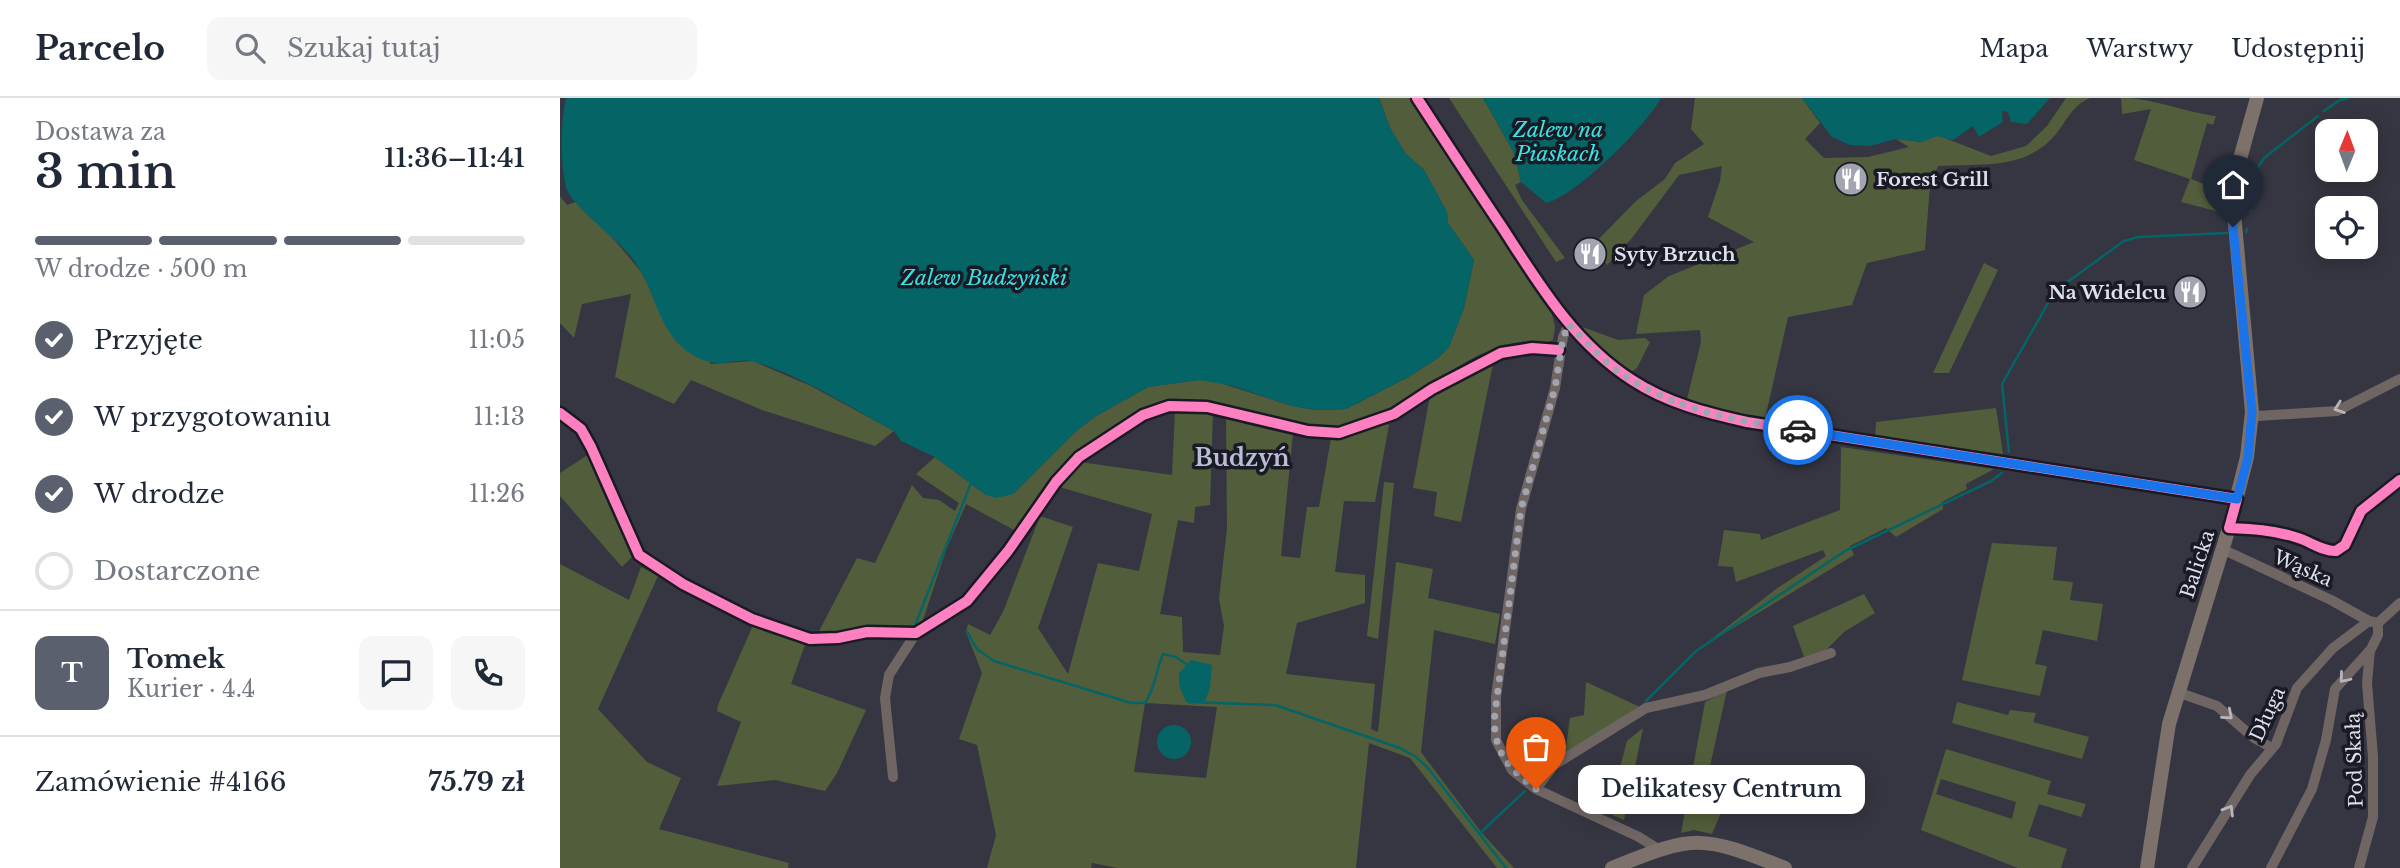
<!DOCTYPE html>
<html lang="pl">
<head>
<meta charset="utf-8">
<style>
  body { margin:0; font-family:"Libre Baskerville",serif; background:#f6f6f7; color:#1f2937; height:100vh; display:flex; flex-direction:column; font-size:26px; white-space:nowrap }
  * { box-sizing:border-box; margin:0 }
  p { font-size:23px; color:#747a83 }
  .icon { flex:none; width:38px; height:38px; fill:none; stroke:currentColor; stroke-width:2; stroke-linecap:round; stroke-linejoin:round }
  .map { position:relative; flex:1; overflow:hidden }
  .panel { display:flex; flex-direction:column; background:#fff; width:560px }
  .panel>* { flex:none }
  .needle { width:46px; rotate:1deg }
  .buttons { position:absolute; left:1755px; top:21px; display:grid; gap:14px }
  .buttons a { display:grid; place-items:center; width:63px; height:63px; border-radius:14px; background:#fff; box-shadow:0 4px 18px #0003; font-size:35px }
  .pin { position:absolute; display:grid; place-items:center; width:60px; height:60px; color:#fff; margin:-72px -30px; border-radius:50% 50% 50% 0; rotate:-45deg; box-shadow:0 0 7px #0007 }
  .pin .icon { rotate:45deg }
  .courier { position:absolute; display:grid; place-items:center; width:70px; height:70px; margin:-35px; border:5px solid #1a73e8; border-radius:50%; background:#fff; color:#222; box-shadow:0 2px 9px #0007 }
  .bubble { position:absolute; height:49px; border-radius:14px; background:#fff; box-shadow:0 4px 18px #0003; font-size:23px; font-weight:600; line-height:49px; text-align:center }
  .head em { font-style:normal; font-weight:600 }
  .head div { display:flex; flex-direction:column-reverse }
  .head { display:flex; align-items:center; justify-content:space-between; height:119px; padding:0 35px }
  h1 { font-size:46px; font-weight:600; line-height:52px }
  .bar { display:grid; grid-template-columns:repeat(4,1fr); gap:10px 7px; align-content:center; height:84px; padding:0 35px }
  .bar i { height:9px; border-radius:5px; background:#e0e1e3 }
  .bar .current { background:#5a606d }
  .bar p { grid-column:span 4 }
  .line { display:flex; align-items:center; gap:18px; padding:0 35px; border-top:2px solid #e0e1e3 }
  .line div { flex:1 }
  .round { display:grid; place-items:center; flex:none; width:74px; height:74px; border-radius:14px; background:#f6f6f7 }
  ol { padding:0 35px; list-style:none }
  li { display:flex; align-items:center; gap:21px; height:77px }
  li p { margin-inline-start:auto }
  li .icon { padding:7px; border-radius:50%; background:#5a606d; color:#fff; stroke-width:4 }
  li:last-child { color:#747a83 }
  li i { width:38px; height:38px; border:4px solid #e0e1e3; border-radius:50% }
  header { display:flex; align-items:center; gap:42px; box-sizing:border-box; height:98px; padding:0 35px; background:#fff; border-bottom:2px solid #e0e1e3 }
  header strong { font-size:33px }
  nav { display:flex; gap:38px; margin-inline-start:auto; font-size:24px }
  .search { width:490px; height:63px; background:#f6f6f7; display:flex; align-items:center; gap:18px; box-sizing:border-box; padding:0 24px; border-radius:14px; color:#747a83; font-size:26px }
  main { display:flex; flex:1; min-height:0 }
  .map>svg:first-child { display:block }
  .green { fill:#525e3b; fill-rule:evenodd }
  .water { fill:#056465 }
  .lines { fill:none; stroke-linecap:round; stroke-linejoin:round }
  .stream { stroke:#056465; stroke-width:2.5 }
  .minor { stroke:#6f6664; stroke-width:10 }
  .major { stroke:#7d716c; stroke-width:14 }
  .cycleway-casing { stroke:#191a24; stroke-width:15 }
  .cycleway { stroke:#ff80c0; stroke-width:10 }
  .oneway { stroke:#b6b5bc }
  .done { stroke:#a2a4b0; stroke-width:7; stroke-dasharray:0 12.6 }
  .route { stroke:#1a73e8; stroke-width:9 }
  .labels { text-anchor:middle; stroke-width:7; stroke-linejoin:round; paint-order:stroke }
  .poi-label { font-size:19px; font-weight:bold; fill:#dddfec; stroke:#191a24; text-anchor:start }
  .street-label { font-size:19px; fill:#dddfec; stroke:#191a24 }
  .water-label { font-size:21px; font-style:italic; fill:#3be0e2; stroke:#191a24 }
  .quarter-label { font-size:23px; font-weight:bold; fill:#b9bdd6; stroke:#191a24 }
</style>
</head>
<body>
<header>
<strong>Parcelo</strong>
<div class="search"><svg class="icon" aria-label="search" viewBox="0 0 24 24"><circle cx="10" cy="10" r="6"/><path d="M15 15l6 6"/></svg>Szukaj tutaj</div>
<nav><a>Mapa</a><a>Warstwy</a><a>Udostępnij</a></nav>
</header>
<main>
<section class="panel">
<div class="head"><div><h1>3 min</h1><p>Dostawa za</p></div><em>11:36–11:41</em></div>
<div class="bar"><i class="current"></i><i class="current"></i><i class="current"></i><i></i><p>W drodze · 500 m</p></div>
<ol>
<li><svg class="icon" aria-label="check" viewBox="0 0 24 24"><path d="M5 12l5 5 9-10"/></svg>Przyjęte<p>11:05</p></li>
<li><svg class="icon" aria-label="check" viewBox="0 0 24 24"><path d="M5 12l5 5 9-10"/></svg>W przygotowaniu<p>11:13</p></li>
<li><svg class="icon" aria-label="check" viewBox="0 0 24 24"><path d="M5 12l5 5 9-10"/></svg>W drodze<p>11:26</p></li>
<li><i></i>Dostarczone</li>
</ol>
<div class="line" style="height:126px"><b class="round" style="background:#5a606d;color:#fff">T</b><div><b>Tomek</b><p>Kurier · 4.4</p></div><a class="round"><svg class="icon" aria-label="chat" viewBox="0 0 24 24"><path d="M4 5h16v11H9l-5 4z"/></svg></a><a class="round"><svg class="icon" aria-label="phone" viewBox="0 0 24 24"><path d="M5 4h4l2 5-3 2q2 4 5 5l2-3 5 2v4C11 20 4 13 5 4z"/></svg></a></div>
<div class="line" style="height:91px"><div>Zamówienie #4166</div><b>75.79 zł</b></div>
</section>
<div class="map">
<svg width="1840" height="770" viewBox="0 0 1840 770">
  <rect width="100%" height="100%" fill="#353641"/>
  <path class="green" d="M819 0H851L992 216 995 229 993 242C969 253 940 246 915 259 877 279 846 308 805 323 797 325 788 330 780 331 745 336 703 318 670 309 570 283 509 363 454 432L406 406 386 452 362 525 356 532 303 529 256 539 297 460 315 465 352 387 363 400 379 402 395 413 399 405 356 376 375 359 426 397 453 396 516 333 536 318 588 289 639 282 657 284 732 308 756 312 786 311 804 302 850 278 878 260 889 249 904 210 914 162 888 125 887 114 864 72 846 56 830 30Z
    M889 0H923L954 55 961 84 955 87 962 102 1005 160 996 164Z
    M1135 0H1242L1260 25 1245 41 1264 60 1308 59 1349 49 1336 41 1362 44 1377 37 1431 58 1466 48 1487 28 1506 0H1530C1512 8 1507 22 1496 36 1465 73 1422 65 1378 68L1370 87 1365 152 1307 165 1292 207 1228 219 1205 321 1176 317 1127 301 1141 244 1140 232 1076 236 1084 197 1109 178 1194 144 1148 119 1160 83 1162 68 1119 77 1072 140 1047 167 1032 148 1076 103 1105 81 1115 65 1144 46 1131 31Z
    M1561 0C1594 0 1623 14 1656 18L1653 27 1647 25 1631 81 1666 95 1664 115 1621 104 1630 81 1574 62 1591 11 1562 16Z
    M0 98 7 107 16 104C69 151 108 210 151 266L193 263 251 288 334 333 315 348 202 312 131 282 114 306 55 279 71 196 22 206 14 240 0 225Z
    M1424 165 1438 172 1389 275H1373Z
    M1017 227 1058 242 1085 240 1090 244 1077 270 1069 275 1046 259Z
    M934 261 901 424 874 418 877 394 853 390 870 298Z
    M1436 310 1443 356 1315 340 1316 324Z
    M615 312 653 313 650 407 635 409 634 425 618 422 600 516 622 519 623 554 660 557 664 528 659 501 667 430 666 317 733 335 721 458 740 460 747 409H759L771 340 792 336 824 325 829 327 815 404 784 403 775 474 805 477V505L737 525 726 576 815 586 811 631 818 634 836 464 873 471 868 500 940 516 935 546 874 532 861 654 921 734 954 770H937L850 660 809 645 796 770H558L532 765 531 770H427L436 737 417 647 399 641 422 575 406 534 408 526 430 537 443 514 480 418 513 429 478 530 508 576 538 465 579 473 592 416 496 388 520 364 612 377ZM585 605 657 609 646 680 574 674Z
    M1281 349 1434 371 1406 386 1407 391 1382 404 1383 411 1336 439 1326 430 1290 448 1294 457 1140 550 1216 491 1266 458 1263 452 1176 484 1173 469 1158 468 1164 432 1200 436 1201 442 1280 412Z
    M29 356 74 457 62 469 0 398V375Z
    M824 384 834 385 818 541 807 538Z
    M1432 445 1497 449 1493 482 1513 484 1510 502 1543 506 1537 543 1483 532 1475 566 1487 568 1480 598 1402 582Z
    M0 466 69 502 81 469 98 478 38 611 87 664 121 680 99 731 229 765 228 770H0Z
    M1304 496 1315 515 1284 534 1266 552 1244 559 1233 528Z
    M194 525 246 544 231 586 306 612 277 675 265 693 215 682 157 688 181 624 157 613 158 607Z
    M1026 584 1080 609 1005 656 1010 620 1024 617Z
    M1167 592 1148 677 1171 683 1165 705 1152 736 1134 732 1121 735 1145 604Z
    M1397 604 1448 617 1450 612 1476 615 1473 624 1529 639 1522 661 1392 625Z
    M1083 630 1064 722 1048 715 1067 643Z
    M1386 651 1491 683 1487 696 1526 706 1521 719 1479 706 1468 738 1507 751 1501 770H1458L1361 732ZM1381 681 1456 704 1452 721 1376 696Z"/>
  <path class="water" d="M6 0H819L830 30 846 56 864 72 887 114 888 125 914 162 904 210 889 249 878 260 850 278 786 311 756 312 732 308 673 288 639 282 588 289 536 318 516 333 453 396 436 400 426 397 375 359 341 343 334 333C292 310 240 277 195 264 172 258 163 274 133 257 99 238 96 194 75 164 61 143 13 110 6 90 0 61 0 29 6 0Z
    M923 0H1101C1087 27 1015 99 986 105L961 84 954 55Z
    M1242 0H1490L1467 26 1451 24 1448 14 1442 13 1443 24 1419 39 1413 28 1393 42 1377 38 1362 44 1336 41 1310 48 1290 47 1272 39Z
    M631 562 652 567 650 590 645 603 626 604 619 587V575Z
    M597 644a17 17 0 1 1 34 0a17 17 0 1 1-34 0Z"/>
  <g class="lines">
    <path class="stream" d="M1764 13 1780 2 1788 0
      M1697 71 1704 60 1758 18
      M1696 85 1697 78
      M1690 113 1693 93
      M1686 134 1687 131
      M1449 354 1442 286 1495 193 1564 143 1578 139 1667 135
      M354 530 411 385
      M407 534 417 551 434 563 571 605H585C595 591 596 572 603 556L616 559 626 566
      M629 601V604L715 607 840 650 856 659 868 670 946 770
      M1086 603 1136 553 1285 453 1431 383 1442 375
      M972 682 987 668
      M919 736 965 693"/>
    <path class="minor" d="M857 0C885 43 913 86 942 129 979 186 1014 245 1072 282 1107 305 1147 315 1187 324L1677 401
      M1009 226 1003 239 995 290 961 411 936 599V642L952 672 976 691 1079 739 1098 751
      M1692 314 1698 318 1777 313 1840 281
      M0 315 21 331 31 349 79 457 123 486 192 521 250 541 278 540 307 534 356 535 407 503 448 453 496 384 519 359 583 317 609 308 647 309 748 333 779 335 834 316 872 291 941 255 972 250 999 252
      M1669 430C1692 431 1713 432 1735 439 1750 443 1761 453 1776 453L1785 447 1801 413 1840 382
      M1662 451 1771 502 1809 523
      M1617 594 1657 608 1694 640 1712 650
      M333 679 325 600 329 577 356 535
      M976 691 994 667 1086 610 1145 597 1199 575 1230 569 1271 555
      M1632 770 1690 677 1716 646 1737 590 1773 550 1809 523 1818 525 1840 505
      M1711 770 1752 691 1766 642 1775 591 1811 551 1818 537V525
      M1799 770 1813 719V659L1807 585 1810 552"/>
    <path class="major" d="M1052 770C1136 736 1141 737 1225 770
      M1587 770 1609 626 1669 430 1687 359 1692 314 1673 104 1678 68 1697 0"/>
    <defs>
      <path id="cycleway" d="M857 0C885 43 913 86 942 129 979 186 1014 245 1072 282 1107 305 1147 315 1187 324L1677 401 1669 430C1692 431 1713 432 1735 439 1750 443 1761 453 1776 453L1785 447 1801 413 1840 382
        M0 315 21 331 31 349 79 457 123 486 192 521 250 541 278 540 307 534 356 535 407 503 448 453 496 384 519 359 583 317 609 308 647 309 748 333 779 335 834 316 872 291 941 255 972 250 999 252"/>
    </defs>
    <use href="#cycleway" class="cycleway-casing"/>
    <use href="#cycleway" class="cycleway"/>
  </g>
  <defs><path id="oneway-chevron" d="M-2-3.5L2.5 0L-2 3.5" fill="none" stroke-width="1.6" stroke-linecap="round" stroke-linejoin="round" transform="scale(1.75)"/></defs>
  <g class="oneway">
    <use href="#oneway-chevron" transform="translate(1779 310) rotate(161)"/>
    <use href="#oneway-chevron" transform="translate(1784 580) rotate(130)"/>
    <use href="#oneway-chevron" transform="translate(1668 617) rotate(41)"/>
    <use href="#oneway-chevron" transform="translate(1669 712) rotate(-59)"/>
  </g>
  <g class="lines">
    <path class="done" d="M976 691C950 671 936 658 934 623L961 411 995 290 1003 240 1009 226C1020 238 1031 250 1043 261 1096 308 1170 322 1238 332"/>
    <path class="route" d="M1238 332 1677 401 1688 359 1692 314 1673 129"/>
  </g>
  <defs>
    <symbol id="restaurant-disc" viewBox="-11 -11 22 22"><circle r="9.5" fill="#a2a4b0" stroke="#191a24"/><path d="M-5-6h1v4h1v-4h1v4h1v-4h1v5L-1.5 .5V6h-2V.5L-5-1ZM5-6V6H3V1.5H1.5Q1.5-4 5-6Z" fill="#fff"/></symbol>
  </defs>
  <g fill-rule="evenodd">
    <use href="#restaurant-disc" x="1272" y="62" width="38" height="38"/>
    <use href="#restaurant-disc" x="1011" y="137" width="38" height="38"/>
    <use href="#restaurant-disc" x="1611" y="175" width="38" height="38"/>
  </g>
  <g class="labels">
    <g class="poi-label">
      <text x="1316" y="88">Forest Grill</text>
      <text x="1054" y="163">Syty Brzuch</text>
      <text x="1606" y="201" text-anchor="end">Na Widelcu</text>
    </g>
    <g class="street-label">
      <text transform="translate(1637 466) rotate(-72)" y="7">Balicka</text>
      <text transform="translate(1743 470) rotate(24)" y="7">Wąska</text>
      <text transform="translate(1707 616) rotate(-65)" y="7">Długa</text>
      <text transform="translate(1794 662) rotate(-92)" y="7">Pod Skałą</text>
    </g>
    <g class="water-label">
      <text x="998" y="39">Zalew na<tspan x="998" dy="24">Piaskach</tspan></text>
      <text x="424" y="187">Zalew Budzyński</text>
    </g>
    <g class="quarter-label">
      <text x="682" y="368">Budzyń</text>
    </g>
  </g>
</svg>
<div class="buttons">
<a><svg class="needle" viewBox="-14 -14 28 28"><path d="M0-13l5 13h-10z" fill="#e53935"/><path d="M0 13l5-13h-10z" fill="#747a83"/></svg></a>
<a><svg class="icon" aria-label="locate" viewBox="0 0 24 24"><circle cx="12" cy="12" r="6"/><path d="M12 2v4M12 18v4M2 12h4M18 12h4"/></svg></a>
</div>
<div class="pin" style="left:976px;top:691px;background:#ea580c"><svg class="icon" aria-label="bag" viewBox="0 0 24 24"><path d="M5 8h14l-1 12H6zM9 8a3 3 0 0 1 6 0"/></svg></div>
<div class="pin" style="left:1673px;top:129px;background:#1f2937"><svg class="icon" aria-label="home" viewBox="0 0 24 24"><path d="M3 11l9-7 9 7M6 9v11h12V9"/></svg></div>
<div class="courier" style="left:1238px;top:332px"><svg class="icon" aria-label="car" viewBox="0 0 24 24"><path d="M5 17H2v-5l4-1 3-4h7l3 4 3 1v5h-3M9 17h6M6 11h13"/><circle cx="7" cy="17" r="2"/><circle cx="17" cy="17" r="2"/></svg></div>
<div class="bubble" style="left:1018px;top:667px;width:287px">Delikatesy Centrum</div>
</div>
</main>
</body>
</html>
